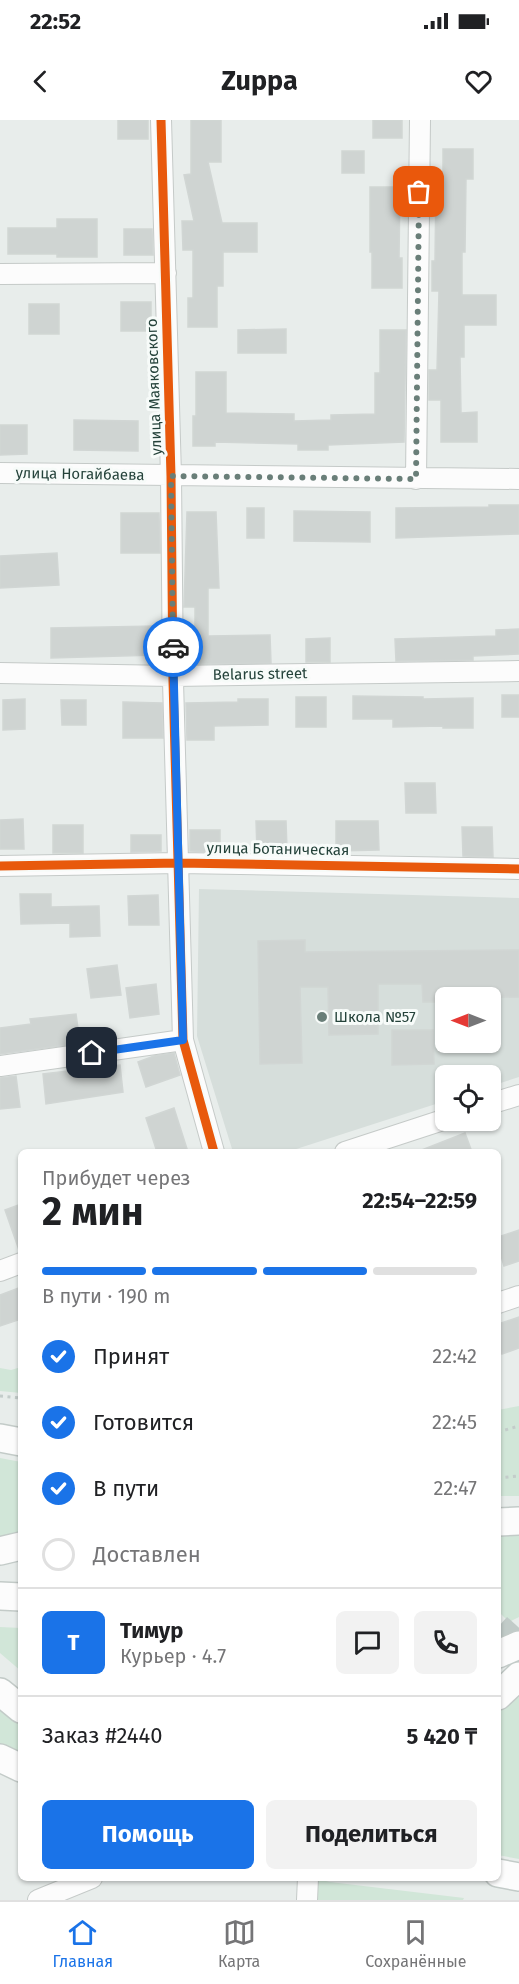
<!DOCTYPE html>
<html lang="ru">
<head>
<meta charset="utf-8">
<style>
  body { margin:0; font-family:"Fira Sans",sans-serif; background:#f2f2f2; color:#202124; height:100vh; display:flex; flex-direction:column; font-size:22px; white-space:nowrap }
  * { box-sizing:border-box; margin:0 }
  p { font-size:20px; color:#757577 }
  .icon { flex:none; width:33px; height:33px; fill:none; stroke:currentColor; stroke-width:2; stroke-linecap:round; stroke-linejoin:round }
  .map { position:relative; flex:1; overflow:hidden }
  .drawer { position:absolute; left:18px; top:1029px; width:483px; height:732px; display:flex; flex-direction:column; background:#fff; border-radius:9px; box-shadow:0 2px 4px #0004 }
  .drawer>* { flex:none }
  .needle { width:39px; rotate:270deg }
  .controls { position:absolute; left:435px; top:867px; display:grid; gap:12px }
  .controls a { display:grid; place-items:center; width:66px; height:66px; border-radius:9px; background:#fff; box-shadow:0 2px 4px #0004; font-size:30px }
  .pin { position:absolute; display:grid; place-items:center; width:51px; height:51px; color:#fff; margin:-26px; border-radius:12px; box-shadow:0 3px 9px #0006 }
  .courier { position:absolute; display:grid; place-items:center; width:60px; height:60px; margin:-30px; border:4px solid #1a73e8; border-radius:50%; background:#fff; color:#222; box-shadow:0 2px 8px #0007 }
  .summary em { font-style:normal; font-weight:700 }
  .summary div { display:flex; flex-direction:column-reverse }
  .summary { display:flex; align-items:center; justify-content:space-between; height:102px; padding:0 24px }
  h1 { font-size:39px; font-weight:700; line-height:45px }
  .bar { display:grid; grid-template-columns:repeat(4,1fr); gap:9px 6px; align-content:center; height:72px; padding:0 24px }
  .bar i { height:8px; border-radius:4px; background:#e0e0e0 }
  .bar .current { background:#1a73e8 }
  .bar p { grid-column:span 4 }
  .line { display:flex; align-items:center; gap:15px; padding:0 24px; border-top:2px solid #e0e0e0 }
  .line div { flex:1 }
  .round { display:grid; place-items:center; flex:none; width:63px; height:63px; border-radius:9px; background:#f2f2f2 }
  ol { padding:0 24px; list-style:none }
  li { display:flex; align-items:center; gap:18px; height:66px }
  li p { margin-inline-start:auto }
  li .icon { padding:6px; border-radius:50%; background:#1a73e8; color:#fff; stroke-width:4 }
  li:last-child { color:#757577 }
  li i { width:33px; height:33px; border:3px solid #e0e0e0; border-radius:50% }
  .button { display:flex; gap:12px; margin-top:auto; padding:12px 24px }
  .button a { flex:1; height:69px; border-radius:9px; background:#1a73e8; color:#fff; font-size:24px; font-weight:700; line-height:69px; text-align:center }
  .button a+a { background:#f2f2f2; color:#202124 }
  .status { display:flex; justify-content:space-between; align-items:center; height:42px; padding:0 30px; background:#fff; direction:ltr }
  .status svg { height:16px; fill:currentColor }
  header { display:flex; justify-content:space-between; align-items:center; height:78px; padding:0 24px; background:#fff; font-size:27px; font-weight:700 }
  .tab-bar { display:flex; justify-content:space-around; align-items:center; height:84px; border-top:2px solid #e0e0e0; background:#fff; font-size:16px; color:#757577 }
  .tab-bar a { display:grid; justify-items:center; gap:3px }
  .tab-bar .current { color:#1a73e8 }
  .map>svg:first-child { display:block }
  .built { fill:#d6dedb; fill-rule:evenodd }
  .green { fill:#d1e6d8 }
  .building { fill:#cfd4d2; stroke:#d1d6d4; stroke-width:1.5 }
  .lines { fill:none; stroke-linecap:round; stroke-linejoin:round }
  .secondary-tunnel { stroke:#c1cbc8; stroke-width:27; stroke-dasharray:27 14; stroke-linecap:butt }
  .street-casing { stroke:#c5cac8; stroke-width:22 }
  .secondary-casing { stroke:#c3cbc8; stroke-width:30 }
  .path { stroke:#c3ccca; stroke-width:3; stroke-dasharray:3 4.5; stroke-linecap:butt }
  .street { stroke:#fcfcfc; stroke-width:20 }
  .secondary { stroke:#fcfcfc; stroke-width:27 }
  .cycleway-casing { stroke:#f7fbf9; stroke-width:13 }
  .cycleway { stroke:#e8590c; stroke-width:9 }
  .done { stroke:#697e78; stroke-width:6; stroke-dasharray:0 10.8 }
  .route { stroke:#1a73e8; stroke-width:8 }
  .poi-dot { fill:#697e78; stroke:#f7fbf9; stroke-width:2 }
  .labels { text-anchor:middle; stroke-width:6; stroke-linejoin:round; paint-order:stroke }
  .street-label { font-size:15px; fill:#24423a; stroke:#f7fbf9 }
  .poi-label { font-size:15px; fill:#24423a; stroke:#f7fbf9; text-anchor:start }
</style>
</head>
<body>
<div class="status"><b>22:52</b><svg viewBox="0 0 49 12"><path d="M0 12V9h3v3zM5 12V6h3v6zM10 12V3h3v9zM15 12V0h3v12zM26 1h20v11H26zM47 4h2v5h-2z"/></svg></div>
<header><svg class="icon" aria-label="back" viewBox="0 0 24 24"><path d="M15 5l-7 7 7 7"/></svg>Zuppa<svg class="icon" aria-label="heart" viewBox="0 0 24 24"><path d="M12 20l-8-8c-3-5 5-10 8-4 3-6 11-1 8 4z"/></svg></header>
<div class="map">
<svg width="519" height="1780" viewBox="0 0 519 1780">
  <rect width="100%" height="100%" fill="#e8edeb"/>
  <path class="built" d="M199 769 519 778V957L491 966 490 956H446L445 981 287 1032H233L197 916ZM446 878H490V922H446Z"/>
  <path class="green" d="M21 1247V1273L0 1271V1248L11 1250Z
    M519 1286V1376H498V1290Z
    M0 1338 21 1342V1415L0 1421Z
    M519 1407V1497L509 1502 498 1491V1408Z
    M0 1507 21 1508V1551L0 1533Z
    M519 1577V1739L498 1735V1590Z
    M0 1588 21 1605V1641L0 1632Z
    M317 1759 330 1762 464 1778 463 1780H314Z"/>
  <path class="building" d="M118 0H148V19H118Z
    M191 0H221V42H208L222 103H257V132H223V166H217V207H188V178H193V130H183L182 101H194L184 55 191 54Z
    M373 0H402V18H373Z
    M443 29H473V59H466L465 132H462V175H496V205H464V237H460L461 293 477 292V322H441V280H429V250H437L439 171H432V141H435L436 62H443Z
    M342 31H364V53H342Z
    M370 67H400L399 138H402V168H372V132H370Z
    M57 99H97V137H57V134H8V108H57Z
    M124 109H152L153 135H124Z
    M121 182H151V211H121Z
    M29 184H59V214H29Z
    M286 209V233H238V210Z
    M380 210H406L404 322 328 325V330H298V324L215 322V326H193V296H196V252H226V293L294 294V301L331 300V295L375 294V253H380Z
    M74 300 138 301V331L74 330Z
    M0 305H27V334L0 335Z
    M489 385H519V414L396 418V388L489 387Z
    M247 388H264V418H247Z
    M294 391 370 392V422L294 421Z
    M187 392H216L219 468H208V516L270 515 271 543 187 544 186 516H195V487H184Z
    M121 393H159L160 433H121Z
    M57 433 59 465 0 468V436Z
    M157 506V535L51 538V508Z
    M519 509V534L473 536V540L396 541 395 519 496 516V510Z
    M330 518V542H306V519Z
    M502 575H519V597H502Z
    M353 576 423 577V579L473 578V608H443V606L393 607V599H353Z
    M296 577H326V607H296Z
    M25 579V609L3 610V580Z
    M238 579H268V605L214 606V620H187L186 583 238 582Z
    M61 580H86V605H62Z
    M123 582 162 583 163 618H123Z
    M405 663H435L436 693H406Z
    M23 699 24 729H0V700Z
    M256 701H286L287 730 257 731Z
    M336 701H378L379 730 336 731Z
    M53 705H83V733H53Z
    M462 707H492L493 737 463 736Z
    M190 710H220V732L190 731Z
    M131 715H161V731L131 732Z
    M20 774H51V787L99 786 100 816 70 817V803L21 804Z
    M158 775 159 805H129L128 776Z
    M305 820V832L519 830V877L446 878V882H423L422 864H378V914L329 915 328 867H300L302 943 260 944 258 821Z
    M117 845 121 875 91 878 87 849Z
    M156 864 159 894 130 898 126 868Z
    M76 894 80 923 0 934V908L31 904 30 899Z
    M392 910H433L434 944 392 945Z
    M174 933 180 955 146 967 138 942 154 936Z
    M120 945 123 972 46 984 43 954Z
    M16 956 20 987 0 989V958Z
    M174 988 188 1032H157L146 998Z
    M465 1013 472 1032H419V1031Z
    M21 1084V1130H19L5 1090Z
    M519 1110V1141L504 1146 498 1126V1117Z
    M21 1167V1199L0 1206V1175Z
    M519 1197V1228L502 1234 498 1221V1204Z"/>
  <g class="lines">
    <path class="secondary-tunnel" d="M498 1507 519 1526"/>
    <defs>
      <path id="street" d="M161 0 171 356 173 561 183 920 214 1032
        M0 154 166 153
        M0 353 519 359
        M416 359 420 0
        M0 553 173 556 519 551
        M0 746 179 743 519 749
        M0 946 183 920
        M490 984 519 975
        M345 1032 446 999
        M0 1151 21 1143
        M498 1183 519 1176
        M38 1780 92 1758
        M307 1780 308 1758"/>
      <path id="secondary" d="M0 1318 21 1322
        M498 1402 519 1401
        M0 1431 21 1426
        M0 1476 21 1477
        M498 1534 519 1525
        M0 1572 21 1589
        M498 1576 519 1556
        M0 1638 21 1648
        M498 1753 519 1757"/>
    </defs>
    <use href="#street" class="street-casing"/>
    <use href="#secondary" class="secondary-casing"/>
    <path class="path" d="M0 1276 21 1278
      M498 1312 519 1306
      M498 1358 519 1356"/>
    <use href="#street" class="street"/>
    <use href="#secondary" class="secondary"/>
    <defs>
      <path id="cycleway" d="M161 0 171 356 173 561 183 920 214 1032
        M0 746 179 743 519 749"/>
    </defs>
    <use href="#cycleway" class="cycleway-casing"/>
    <use href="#cycleway" class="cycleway"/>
  </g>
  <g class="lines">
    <path class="done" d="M173 527 171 356 416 359 419 72"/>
    <path class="route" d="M92 933 183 920 173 527"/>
  </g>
  <circle class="poi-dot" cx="322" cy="897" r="6"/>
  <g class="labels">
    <g class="street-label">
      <text transform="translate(154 267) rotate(-92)" y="5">улица Маяковского</text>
      <text transform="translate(80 354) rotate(1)" y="5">улица Ногайбаева</text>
      <text transform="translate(260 554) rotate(-1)" y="5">Belarus street</text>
      <text transform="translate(278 729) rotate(1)" y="5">улица Ботаническая</text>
    </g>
    <g class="poi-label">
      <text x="334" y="902">Школа №57</text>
    </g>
  </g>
</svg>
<div class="controls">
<a><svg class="needle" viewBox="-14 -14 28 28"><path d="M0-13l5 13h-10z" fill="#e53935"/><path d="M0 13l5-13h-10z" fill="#757577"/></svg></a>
<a><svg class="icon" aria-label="locate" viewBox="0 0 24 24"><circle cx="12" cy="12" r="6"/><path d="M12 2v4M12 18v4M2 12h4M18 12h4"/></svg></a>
</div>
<div class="pin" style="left:419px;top:72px;background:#ea580c"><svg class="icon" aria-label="bag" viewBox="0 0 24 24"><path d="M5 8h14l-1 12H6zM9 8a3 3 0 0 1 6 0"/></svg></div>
<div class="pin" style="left:92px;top:933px;background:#1f2937"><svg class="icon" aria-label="home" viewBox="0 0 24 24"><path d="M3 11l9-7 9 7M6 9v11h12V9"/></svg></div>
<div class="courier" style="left:173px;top:527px"><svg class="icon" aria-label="car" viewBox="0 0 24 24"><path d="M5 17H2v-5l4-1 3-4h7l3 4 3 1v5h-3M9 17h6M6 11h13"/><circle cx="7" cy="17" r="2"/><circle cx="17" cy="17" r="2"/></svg></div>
<section class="drawer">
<div class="summary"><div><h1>2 мин</h1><p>Прибудет через</p></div><em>22:54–22:59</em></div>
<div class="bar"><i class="current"></i><i class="current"></i><i class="current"></i><i></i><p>В пути · 190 m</p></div>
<ol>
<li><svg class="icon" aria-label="check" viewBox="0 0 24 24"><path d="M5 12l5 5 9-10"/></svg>Принят<p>22:42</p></li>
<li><svg class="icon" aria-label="check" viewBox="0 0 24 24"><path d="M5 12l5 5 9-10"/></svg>Готовится<p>22:45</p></li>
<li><svg class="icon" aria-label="check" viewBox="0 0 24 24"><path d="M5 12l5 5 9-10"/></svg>В пути<p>22:47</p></li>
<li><i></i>Доставлен</li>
</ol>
<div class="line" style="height:108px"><b class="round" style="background:#1a73e8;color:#fff">Т</b><div><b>Тимур</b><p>Курьер · 4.7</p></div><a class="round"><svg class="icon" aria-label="chat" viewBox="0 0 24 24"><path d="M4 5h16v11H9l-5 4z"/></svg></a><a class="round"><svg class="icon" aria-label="phone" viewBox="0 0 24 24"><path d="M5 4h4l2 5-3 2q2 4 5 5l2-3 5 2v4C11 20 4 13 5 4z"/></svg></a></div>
<div class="line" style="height:78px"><div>Заказ #2440</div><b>5 420 ₸</b></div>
<div class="button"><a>Помощь</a><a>Поделиться</a></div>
</section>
</div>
<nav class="tab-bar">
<a class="current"><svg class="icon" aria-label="home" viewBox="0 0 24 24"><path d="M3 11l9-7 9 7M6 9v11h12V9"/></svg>Главная</a>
<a><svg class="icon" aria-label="map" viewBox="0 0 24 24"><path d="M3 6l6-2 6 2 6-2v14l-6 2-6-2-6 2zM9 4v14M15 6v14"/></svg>Карта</a>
<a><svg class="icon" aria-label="saved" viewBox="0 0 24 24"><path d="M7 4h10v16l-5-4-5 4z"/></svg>Сохранённые</a>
</nav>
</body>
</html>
